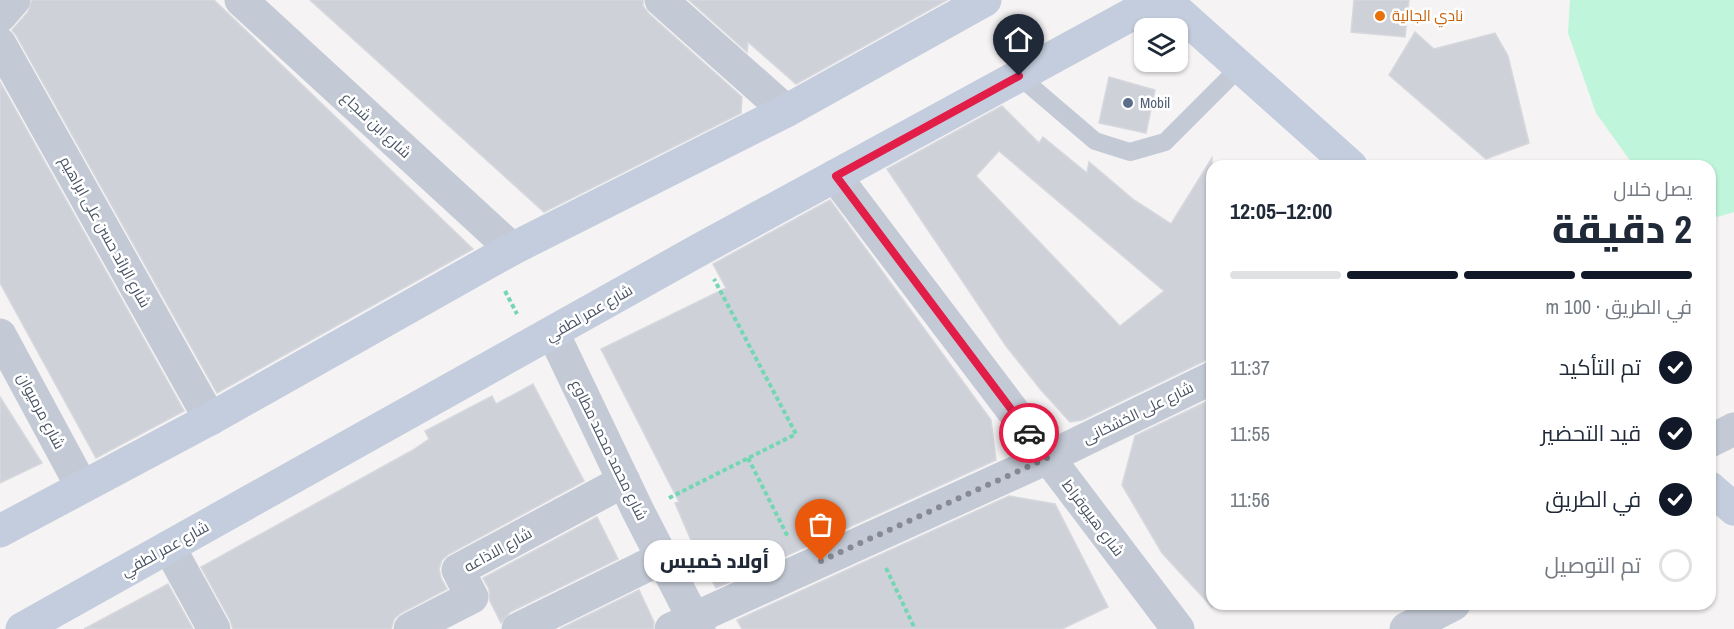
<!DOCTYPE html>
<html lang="ar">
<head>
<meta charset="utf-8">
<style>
  body { margin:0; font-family:"Archivo Narrow",Cairo,sans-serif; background:#f6f6f7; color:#1f2937; direction:rtl; height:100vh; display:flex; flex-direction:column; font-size:22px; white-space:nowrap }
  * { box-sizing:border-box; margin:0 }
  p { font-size:20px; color:#747a83 }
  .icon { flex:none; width:33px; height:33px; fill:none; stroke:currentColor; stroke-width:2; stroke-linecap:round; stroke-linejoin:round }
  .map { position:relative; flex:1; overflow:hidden; direction:ltr }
  .side { position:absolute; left:1206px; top:160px; width:510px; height:450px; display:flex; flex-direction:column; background:#fff; border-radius:18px; box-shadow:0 2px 4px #0004; direction:rtl }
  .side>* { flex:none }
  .tools { position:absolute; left:1134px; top:18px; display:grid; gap:12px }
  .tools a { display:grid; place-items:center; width:54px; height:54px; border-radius:12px; background:#fff; box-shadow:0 2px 4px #0004; font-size:30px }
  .pin { position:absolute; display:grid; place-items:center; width:51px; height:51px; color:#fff; margin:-62px -26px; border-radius:50% 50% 50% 0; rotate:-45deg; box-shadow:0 0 6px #0007 }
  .pin .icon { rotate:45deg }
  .courier { position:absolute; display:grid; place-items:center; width:60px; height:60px; margin:-30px; border:4px solid #e11d48; border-radius:50%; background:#fff; color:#222; box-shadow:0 2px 8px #0007 }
  .bubble { position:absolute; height:42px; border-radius:18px; background:#fff; box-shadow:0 2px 4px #0004; font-size:20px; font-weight:800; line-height:42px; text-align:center; direction:rtl }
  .overview em { font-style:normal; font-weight:800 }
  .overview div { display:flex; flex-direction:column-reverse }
  .overview { display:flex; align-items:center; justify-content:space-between; height:102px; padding:0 24px }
  h1 { font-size:39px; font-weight:800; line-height:45px }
  .bar { display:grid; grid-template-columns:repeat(4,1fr); gap:9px 6px; align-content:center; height:72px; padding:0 24px }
  .bar i { height:8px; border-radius:4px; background:#e0e1e3 }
  .bar .current { background:#111827 }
  .bar p { grid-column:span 4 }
  ol { padding:0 24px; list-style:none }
  li { display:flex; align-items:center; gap:18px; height:66px }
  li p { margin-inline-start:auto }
  li .icon { padding:6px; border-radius:50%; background:#111827; color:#fff; stroke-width:4 }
  li:last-child { color:#747a83 }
  li i { width:33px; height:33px; border:3px solid #e0e1e3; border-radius:50% }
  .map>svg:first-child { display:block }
  .green { fill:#bff5db }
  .building { fill:#ced1d8; stroke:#d6d8de; stroke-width:1.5; fill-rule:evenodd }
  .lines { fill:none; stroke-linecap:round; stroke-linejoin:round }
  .path { stroke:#73d7b3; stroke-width:4; stroke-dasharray:4.5 3; stroke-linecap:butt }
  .service { stroke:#c3cad5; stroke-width:18 }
  .minor { stroke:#c3cad5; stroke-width:33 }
  .tertiary { stroke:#c3cad5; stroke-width:33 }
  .secondary { stroke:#c4cddd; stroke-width:33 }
  .done { stroke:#858a95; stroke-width:6; stroke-dasharray:0 10.8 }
  .route { stroke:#e11d48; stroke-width:8 }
  .food-dot { fill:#e8710a; stroke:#fff; stroke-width:2 }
  .service-dot { fill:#5c6f8a; stroke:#fff; stroke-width:2 }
  .labels { text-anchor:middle; stroke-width:5; stroke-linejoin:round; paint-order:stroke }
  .food-label { font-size:15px; fill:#c56008; stroke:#fff; text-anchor:start }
  .service-label { font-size:15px; fill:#4e5e75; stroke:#fff; text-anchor:start }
  .street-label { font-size:15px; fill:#485263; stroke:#fff }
</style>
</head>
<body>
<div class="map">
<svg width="1734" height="629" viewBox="0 0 1734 629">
  <rect width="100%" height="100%" fill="#f5f3f3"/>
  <path class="green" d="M1570 0H1734V212L1717 217 1710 214V166H1634L1596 113 1568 33Z"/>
  <path class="building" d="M32 0H214L473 249 217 393 16 35 12 30 28 12Z
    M310 0H643V6L649 14 742 97 741 113 544 212Z
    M689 0H947L796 84 748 42 747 52Z
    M1354 0H1409L1405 37 1351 32Z
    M1415 32 1434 49 1495 33 1508 56 1529 143 1486 159 1389 75Z
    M1109 77 1155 90 1146 133 1099 123Z
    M0 82 184 411 96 458 0 283Z
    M1002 106 1039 143 1043 137 1087 173 1089 162 1134 200 1171 224 1212 158V359L1204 361 1082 420 1070 422 1041 390 1006 346 887 169ZM999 151 1164 291 1120 326 976 176Z
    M830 200 991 420 996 460 716 588 693 545 675 503 679 502 601 349 726 288 713 264Z
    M533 384 584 481 449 554 442 560 439 569 441 578 447 589 401 613 394 619 391 629H233L230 620 201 567 413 450 429 439 425 431 492 396 496 404Z
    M0 397 42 463 0 483Z
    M1212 399V607L1162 553 1122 485 1135 436Z
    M1009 496 1055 504 1108 607 1062 629H742L737 620Z
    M597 517 618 559 510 612 501 623 490 601 489 589 483 578Z
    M168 584 193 629H84Z
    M639 590 654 622 653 629H560Z"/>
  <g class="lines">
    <path class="path" d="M505 291 517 314
      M748 458 788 537
      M669 498 796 434 714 279
      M886 568 915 629"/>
    <path class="service" d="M1019 76 1095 141 1130 152 1165 142 1240 67"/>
    <path class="minor" d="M241 0 512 249
      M661 0 786 111
      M0 16 14 0
      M0 44 210 419
      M835 176 1178 629
      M553 333 639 513 699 629
      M0 335 82 487
      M169 547 214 629
      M410 629 472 597 458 570 624 481
      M518 629 662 558
      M671 629 1047 458 1212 378
      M1406 629 1454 604"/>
    <path class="tertiary" d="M1710 441 1734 429"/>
    <path class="secondary" d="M1165 0 1351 166
      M1710 488 1734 509
      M0 531 210 419 512 249 786 111 985 0
      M22 629 699 250 1158 0"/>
  </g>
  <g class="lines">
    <path class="done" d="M821 561 1047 458 1029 433"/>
    <path class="route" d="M1019 76 836 176 1029 433"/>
  </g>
  <circle class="food-dot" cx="1380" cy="16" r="6"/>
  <circle class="service-dot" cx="1128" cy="103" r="6"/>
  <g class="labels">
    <g class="food-label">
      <text x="1392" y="21">نادي الجالية</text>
    </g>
    <g class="service-label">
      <text x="1140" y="108">Mobil</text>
    </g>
    <g class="street-label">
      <text transform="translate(376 125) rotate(43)" y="5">شارع ابن شجاع</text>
      <text transform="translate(105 232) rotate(61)" y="5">شارع الرائد حسن على ابراهيم</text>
      <text transform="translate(589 313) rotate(-30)" y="5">شارع عمر لطفي</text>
      <text transform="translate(41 411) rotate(62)" y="5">شارع مرميوان</text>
      <text transform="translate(1138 413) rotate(-26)" y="5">شارع على الخشخانى</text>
      <text transform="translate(609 450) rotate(64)" y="5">شارع محمد محمد مطاوع</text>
      <text transform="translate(1093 518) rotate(53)" y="5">شارع هيبوقراط</text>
      <text transform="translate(165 549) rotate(-29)" y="5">شارع عمر لطفي</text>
      <text transform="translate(498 550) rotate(-29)" y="5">شارع الاذاعه</text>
    </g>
  </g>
</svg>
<div class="tools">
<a><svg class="icon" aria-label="layers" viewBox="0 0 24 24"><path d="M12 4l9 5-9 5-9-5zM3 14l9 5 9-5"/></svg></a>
</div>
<div class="pin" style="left:821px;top:561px;background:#ea580c"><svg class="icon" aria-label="bag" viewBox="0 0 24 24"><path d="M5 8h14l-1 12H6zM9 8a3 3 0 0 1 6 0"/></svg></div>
<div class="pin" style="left:1019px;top:76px;background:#1f2937"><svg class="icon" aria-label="home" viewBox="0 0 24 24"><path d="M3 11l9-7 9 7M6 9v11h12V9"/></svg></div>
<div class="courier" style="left:1029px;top:433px"><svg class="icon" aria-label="car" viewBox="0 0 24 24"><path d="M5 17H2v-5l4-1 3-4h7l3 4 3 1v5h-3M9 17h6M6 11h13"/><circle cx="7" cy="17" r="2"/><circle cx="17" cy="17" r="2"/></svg></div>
<div class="bubble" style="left:644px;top:540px;width:141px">أولاد خميس</div>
<section class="side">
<div class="overview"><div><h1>2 دقيقة</h1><p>يصل خلال</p></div><em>12:00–12:05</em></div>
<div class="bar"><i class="current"></i><i class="current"></i><i class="current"></i><i></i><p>في الطريق · 100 m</p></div>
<ol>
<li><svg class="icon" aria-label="check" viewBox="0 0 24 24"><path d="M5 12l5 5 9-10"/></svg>تم التأكيد<p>11:37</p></li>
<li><svg class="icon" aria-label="check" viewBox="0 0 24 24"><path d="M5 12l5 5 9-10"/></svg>قيد التحضير<p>11:55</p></li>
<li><svg class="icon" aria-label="check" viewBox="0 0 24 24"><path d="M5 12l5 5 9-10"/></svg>في الطريق<p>11:56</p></li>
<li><i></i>تم التوصيل</li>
</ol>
</section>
</div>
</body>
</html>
